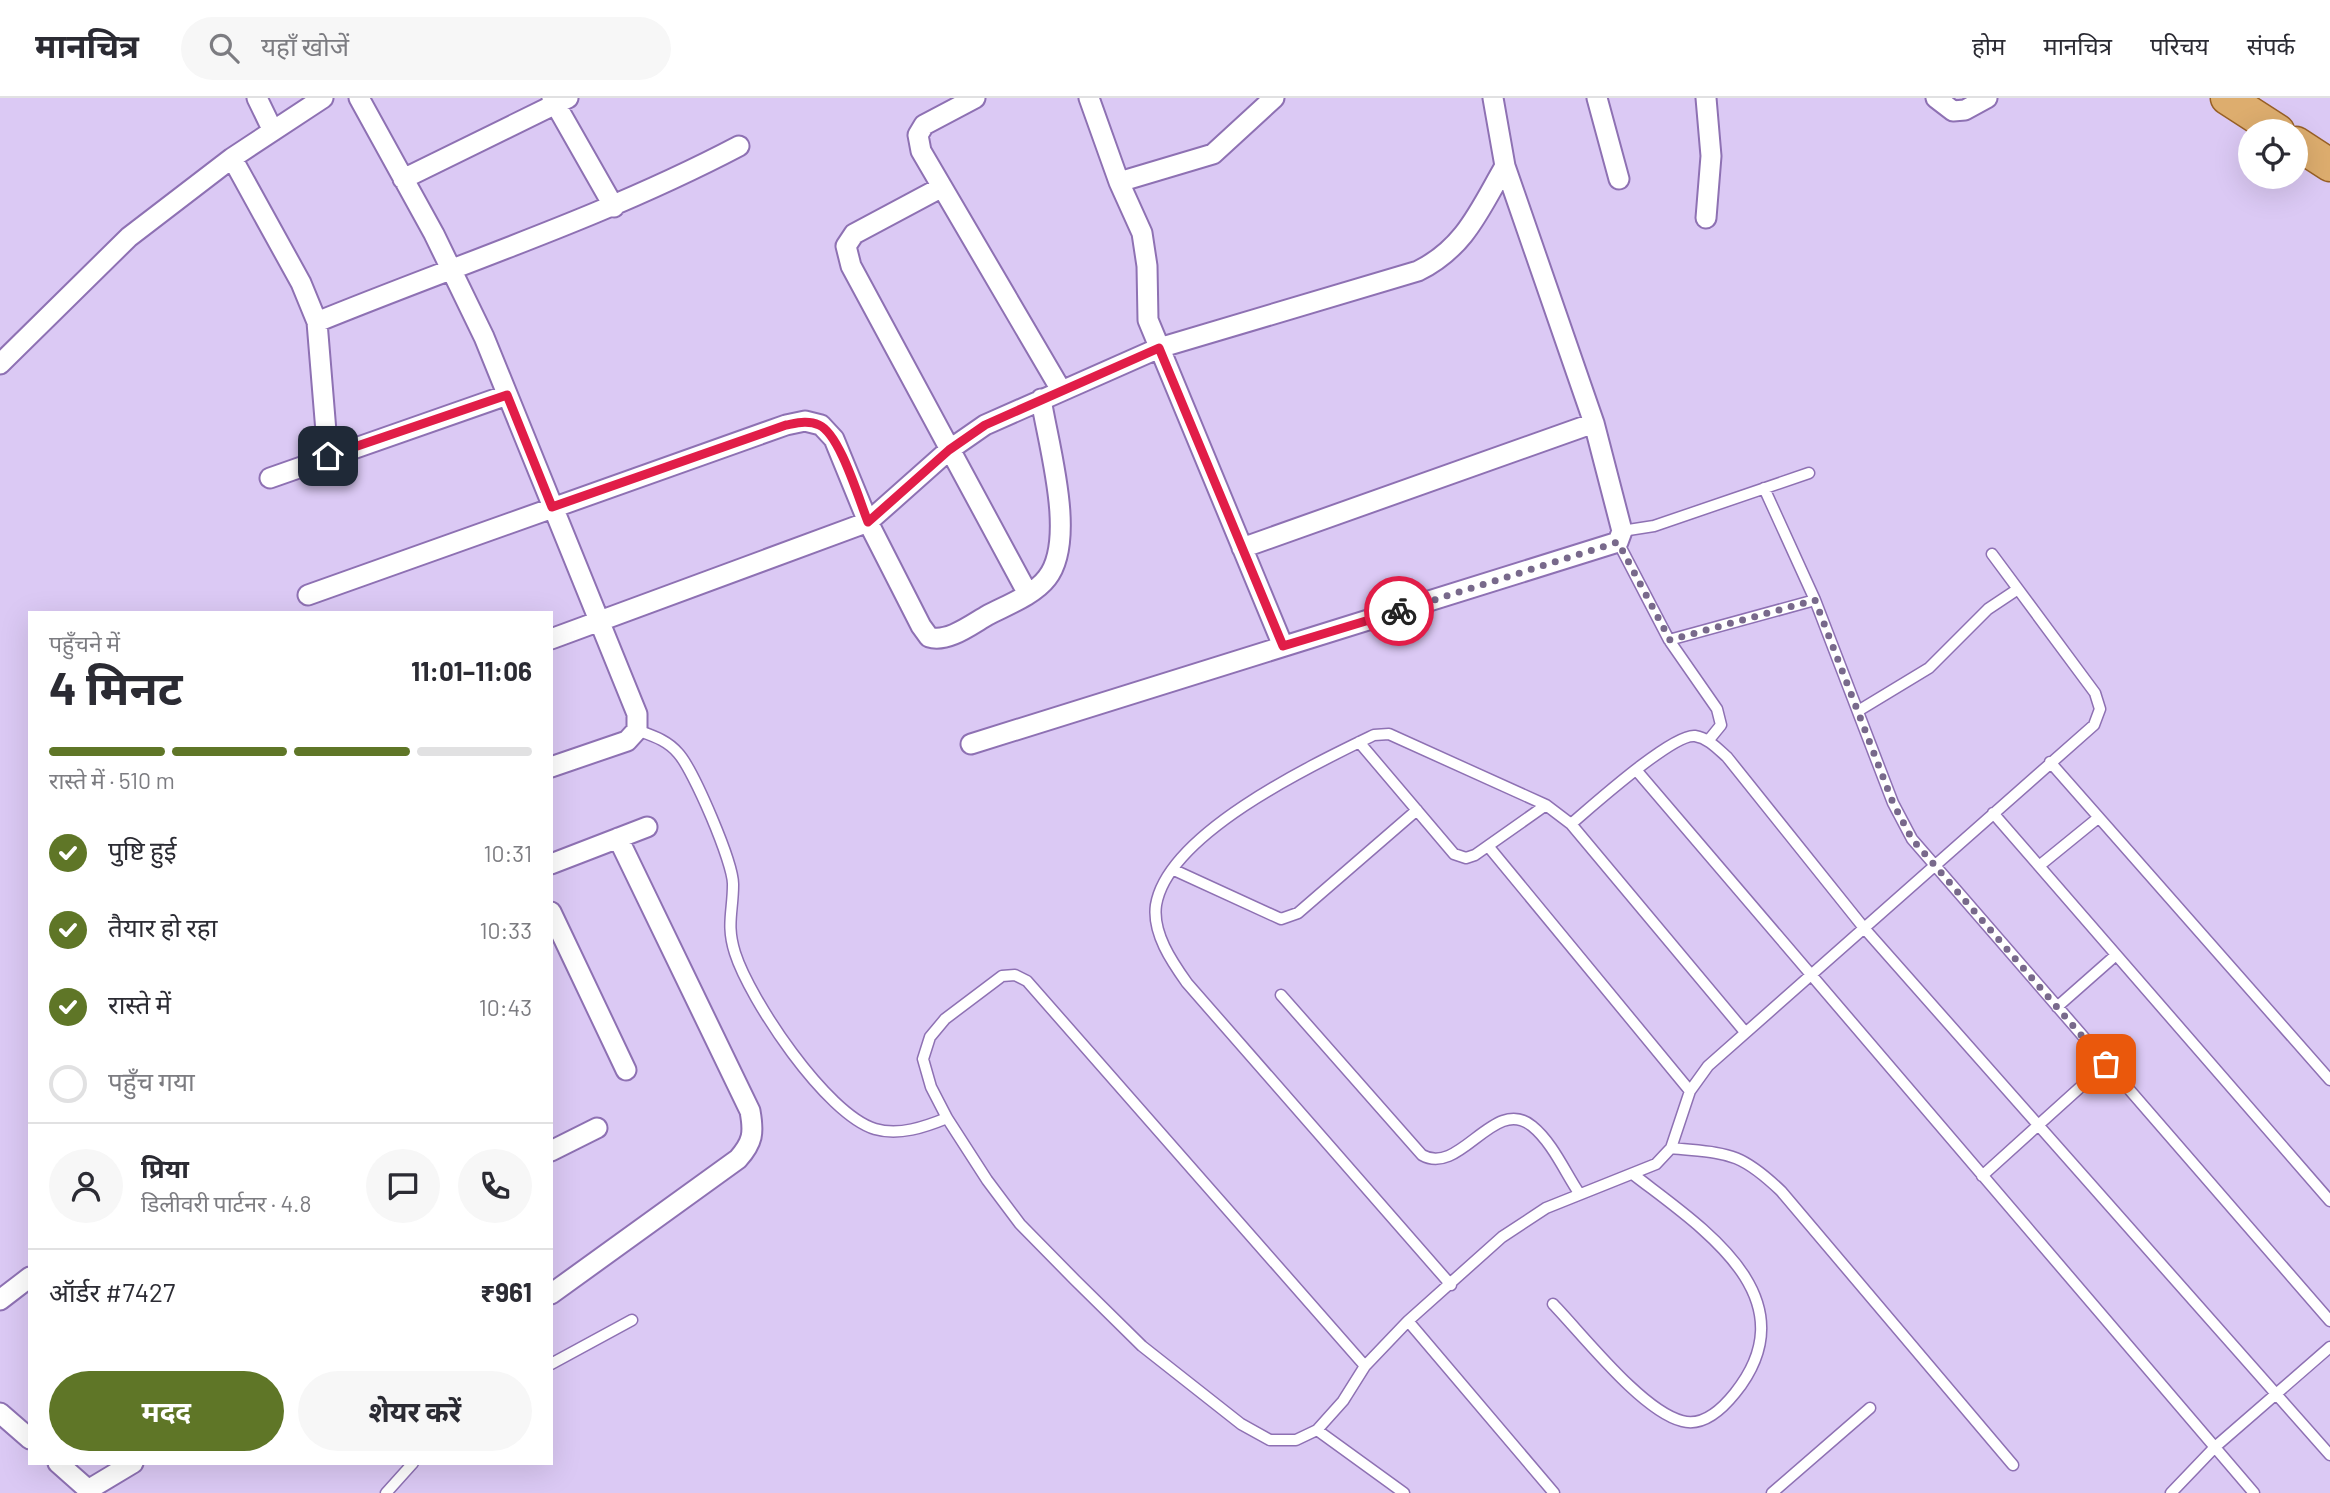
<!DOCTYPE html>
<html lang="hi">
<head>
<meta charset="utf-8">
<style>
  body { margin:0; font-family:Barlow,"Noto Sans Devanagari",sans-serif; background:#f7f7f7; color:#2b2b33; height:100vh; display:flex; flex-direction:column; font-size:26px; white-space:nowrap }
  * { box-sizing:border-box; margin:0 }
  p { font-size:23px; color:#7c7c81 }
  .icon { flex:none; width:38px; height:38px; fill:none; stroke:currentColor; stroke-width:2; stroke-linecap:round; stroke-linejoin:round }
  .map { position:relative; flex:1; overflow:hidden }
  .details { position:absolute; left:28px; top:513px; width:525px; height:854px; display:flex; flex-direction:column; background:#fff; border-radius:0px; box-shadow:0 7px 28px #0002 }
  .details>* { flex:none }
  .buttons { position:absolute; left:2238px; top:21px; display:grid; gap:14px }
  .buttons a { display:grid; place-items:center; width:70px; height:70px; border-radius:50%; background:#fff; box-shadow:0 7px 28px #0002; font-size:35px }
  .pin { position:absolute; display:grid; place-items:center; width:60px; height:60px; color:#fff; margin:-30px; border-radius:14px; box-shadow:0 4px 10px #0006 }
  .courier { position:absolute; display:grid; place-items:center; width:70px; height:70px; margin:-35px; border:5px solid #e11d48; border-radius:50%; background:#fff; color:#222; box-shadow:0 2px 9px #0007 }
  .summary em { font-style:normal; font-weight:700 }
  .summary div { display:flex; flex-direction:column-reverse }
  .summary { display:flex; align-items:center; justify-content:space-between; height:119px; padding:0 21px }
  h1 { font-size:46px; font-weight:700; line-height:52px }
  .bar { display:grid; grid-template-columns:repeat(4,1fr); gap:10px 7px; align-content:center; height:84px; padding:0 21px }
  .bar i { height:9px; border-radius:5px; background:#e1e1e2 }
  .bar .selected { background:#5f7627 }
  .bar p { grid-column:span 4 }
  .line { display:flex; align-items:center; gap:18px; padding:0 21px; border-top:2px solid #e1e1e2 }
  .line div { flex:1 }
  .round { display:grid; place-items:center; flex:none; width:74px; height:74px; border-radius:37px; background:#f7f7f7 }
  ol { padding:0 21px; list-style:none }
  li { display:flex; align-items:center; gap:21px; height:77px }
  li p { margin-inline-start:auto }
  li .icon { padding:7px; border-radius:50%; background:#5f7627; color:#fff; stroke-width:4 }
  li:last-child { color:#7c7c81 }
  li i { width:38px; height:38px; border:4px solid #e1e1e2; border-radius:50% }
  .cta { display:flex; gap:14px; margin-top:auto; padding:14px 21px }
  .cta a { flex:1; height:80px; border-radius:42px; background:#5f7627; color:#fff; font-size:28px; font-weight:700; line-height:80px; text-align:center }
  .cta a+a { background:#f7f7f7; color:#2b2b33 }
  header { display:flex; align-items:center; gap:42px; box-sizing:border-box; height:98px; padding:0 35px; background:#fff; border-bottom:2px solid #e1e1e2 }
  header strong { font-size:33px }
  nav { display:flex; gap:38px; margin-inline-start:auto; font-size:24px }
  .search { width:490px; height:63px; background:#f7f7f7; display:flex; align-items:center; gap:18px; box-sizing:border-box; padding:0 24px; border-radius:38px; color:#7c7c81; font-size:26px }
  .map>svg:first-child { display:block }
  .lines { fill:none; stroke-linecap:round; stroke-linejoin:round }
  .lane-casing { stroke:#8e71b3; stroke-width:13 }
  .street-casing { stroke:#8e71b3; stroke-width:23 }
  .primary-casing { stroke:#986026; stroke-width:35 }
  .lane { stroke:#fff; stroke-width:10 }
  .street { stroke:#fff; stroke-width:19 }
  .primary { stroke:#ddad6e; stroke-width:32 }
  .done { stroke:#78698b; stroke-width:7; stroke-dasharray:0 12.6 }
  .route { stroke:#e11d48; stroke-width:9 }
</style>
</head>
<body>
<header>
<strong>मानचित्र</strong>
<div class="search"><svg class="icon" aria-label="search" viewBox="0 0 24 24"><circle cx="10" cy="10" r="6"/><path d="M15 15l6 6"/></svg>यहाँ खोजें</div>
<nav><a>होम</a><a>मानचित्र</a><a>परिचय</a><a>संपर्क</a></nav>
</header>
<div class="map">
<svg width="2330" height="1395" viewBox="0 0 2330 1395">
  <rect width="100%" height="100%" fill="#dbc9f4"/>
  <g class="lines">
    <defs>
      <path id="lane" d="M1764 390 1815 502 1893 705 1912 741 2330 1223
        M1622 433 1654 428 1809 375
        M1618 444 1669 542 1717 611 1721 627 1708 643
        M1669 542 1815 502
        M1858 613 1929 570 1988 511 2018 491
        M637 632C653 638 667 642 678 655 693 671 734 766 733 787 733 813 726 827 735 855 750 902 826 1016 875 1031 899 1038 925 1029 947 1020
        M1359 644 1454 756 1466 760 1475 757 1546 707
        M2050 664 2330 982
        M1637 673 2254 1395
        M1993 715 2330 1103
        M1571 726C1591 709 1673 635 1695 638 1708 640 1717 650 1727 659L1864 830 2330 1357
        M1488 748 1690 993
        M2039 768 2098 720
        M1174 772 1281 821 1298 815 1417 712
        M1281 897 1422 1057C1460 1079 1494 997 1532 1028 1552 1044 1565 1074 1579 1095
        M2057 909 2116 857
        M1671 1050C1727 1056 1738 1052 1781 1093L2013 1367
        M1982 1078 2106 966
        M1451 1187 1187 885C1172 864 1152 835 1156 807 1168 735 1314 666 1374 637L1389 636 1546 707 1571 726 1745 934
        M1553 1206C1583 1237 1642 1313 1682 1323 1703 1329 1723 1310 1735 1295 1812 1199 1701 1129 1634 1077
        M1408 1223 1554 1395
        M551 1266 632 1222
        M1365 1268 1027 883 1015 877 1002 878 945 921 930 939 923 961 931 989 947 1020 987 1082 1020 1126 1075 1182 1142 1248 1241 1326 1270 1342H1296L1317 1332 1343 1303 1365 1268 1408 1223 1502 1139 1546 1110 1656 1066 1671 1050 1690 993 1708 968 2094 627 2100 611 2095 595 1992 456
        M1317 1332 1404 1395
        M386 1395 413 1365
        M1772 1395 1870 1310
        M2171 1395 2215 1349 2330 1249"/>
      <path id="street" d="M257 0 273 33
        M359 0 434 136 484 239 637 616V632L627 643 551 669
        M552 0 614 109
        M975 0 924 27 918 37 921 53 1061 292
        M1089 0 1119 84 1142 135 1147 168 1148 222 1283 548
        M1597 0 1619 81
        M1936 0 1953 13 1965 12 1987 0
        M232 60 301 185 317 224 328 358
        M403 81 568 0
        M1119 84 1213 56 1274 0
        M942 89 854 136 846 148 851 168 1028 496
        M1706 120 1711 58 1706 0
        M317 224C459 166 604 119 739 48
        M0 266 129 139 232 60 323 0
        M270 380 507 297
        M1242 450 1594 325
        M308 497 786 327 805 323 821 327 834 341 868 424 921 528 929 539C948 545 972 526 988 517 1007 507 1034 497 1047 480 1077 442 1048 346 1041 301
        M551 541 868 424 949 352 985 327 1159 250 1418 173C1465 150 1480 111 1505 68
        M971 646 1618 444 1622 433 1594 325 1505 68 1493 0
        M551 766 647 729
        M551 814 626 972
        M551 1053 597 1030
        M551 1196 738 1061C753 1044 754 1035 750 1013L618 740
        M0 1202 30 1179
        M0 1315 30 1341
        M58 1365 92 1395
        M88 1392 133 1365"/>
      <path id="primary" d="M2227 0 2278 33
        M2296 45 2330 67"/>
    </defs>
    <use href="#lane" class="lane-casing"/>
    <use href="#street" class="street-casing"/>
    <use href="#primary" class="primary-casing"/>
    <use href="#lane" class="lane"/>
    <use href="#street" class="street"/>
    <use href="#primary" class="primary"/>
  </g>
  <g class="lines">
    <path class="done" d="M1399 513 1618 444 1670 542 1815 502 1893 705 1912 741 2106 966"/>
    <path class="route" d="M328 358 507 297 552 409 786 327C797 325 808 322 819 327 840 336 859 402 868 424L949 352 985 327 1159 250 1283 548 1399 513"/>
  </g>
</svg>
<div class="buttons">
<a><svg class="icon" aria-label="locate" viewBox="0 0 24 24"><circle cx="12" cy="12" r="6"/><path d="M12 2v4M12 18v4M2 12h4M18 12h4"/></svg></a>
</div>
<div class="pin" style="left:2106px;top:966px;background:#ea580c"><svg class="icon" aria-label="bag" viewBox="0 0 24 24"><path d="M5 8h14l-1 12H6zM9 8a3 3 0 0 1 6 0"/></svg></div>
<div class="pin" style="left:328px;top:358px;background:#1f2937"><svg class="icon" aria-label="home" viewBox="0 0 24 24"><path d="M3 11l9-7 9 7M6 9v11h12V9"/></svg></div>
<div class="courier" style="left:1399px;top:513px"><svg class="icon" aria-label="bike" viewBox="0 0 24 24"><circle cx="6" cy="16" r="4"/><circle cx="18" cy="16" r="4"/><path d="M6 16l4-8h5l3 8M10 8l3 8H6M13 5h3"/></svg></div>
<section class="details">
<div class="summary"><div><h1>4 मिनट</h1><p>पहुँचने में</p></div><em>11:01–11:06</em></div>
<div class="bar"><i class="selected"></i><i class="selected"></i><i class="selected"></i><i></i><p>रास्ते में · 510 m</p></div>
<ol>
<li><svg class="icon" aria-label="check" viewBox="0 0 24 24"><path d="M5 12l5 5 9-10"/></svg>पुष्टि हुई<p>10:31</p></li>
<li><svg class="icon" aria-label="check" viewBox="0 0 24 24"><path d="M5 12l5 5 9-10"/></svg>तैयार हो रहा<p>10:33</p></li>
<li><svg class="icon" aria-label="check" viewBox="0 0 24 24"><path d="M5 12l5 5 9-10"/></svg>रास्ते में<p>10:43</p></li>
<li><i></i>पहुँच गया</li>
</ol>
<div class="line" style="height:126px"><a class="round"><svg class="icon" aria-label="person" viewBox="0 0 24 24"><circle cx="12" cy="8" r="4"/><path d="M4 21q1-7 8-7t8 7"/></svg></a><div><b>प्रिया</b><p>डिलीवरी पार्टनर · 4.8</p></div><a class="round"><svg class="icon" aria-label="chat" viewBox="0 0 24 24"><path d="M4 5h16v11H9l-5 4z"/></svg></a><a class="round"><svg class="icon" aria-label="phone" viewBox="0 0 24 24"><path d="M5 4h4l2 5-3 2q2 4 5 5l2-3 5 2v4C11 20 4 13 5 4z"/></svg></a></div>
<div class="line" style="height:91px"><div>ऑर्डर #7427</div><b>₹961</b></div>
<div class="cta"><a>मदद</a><a>शेयर करें</a></div>
</section>
</div>
</body>
</html>
